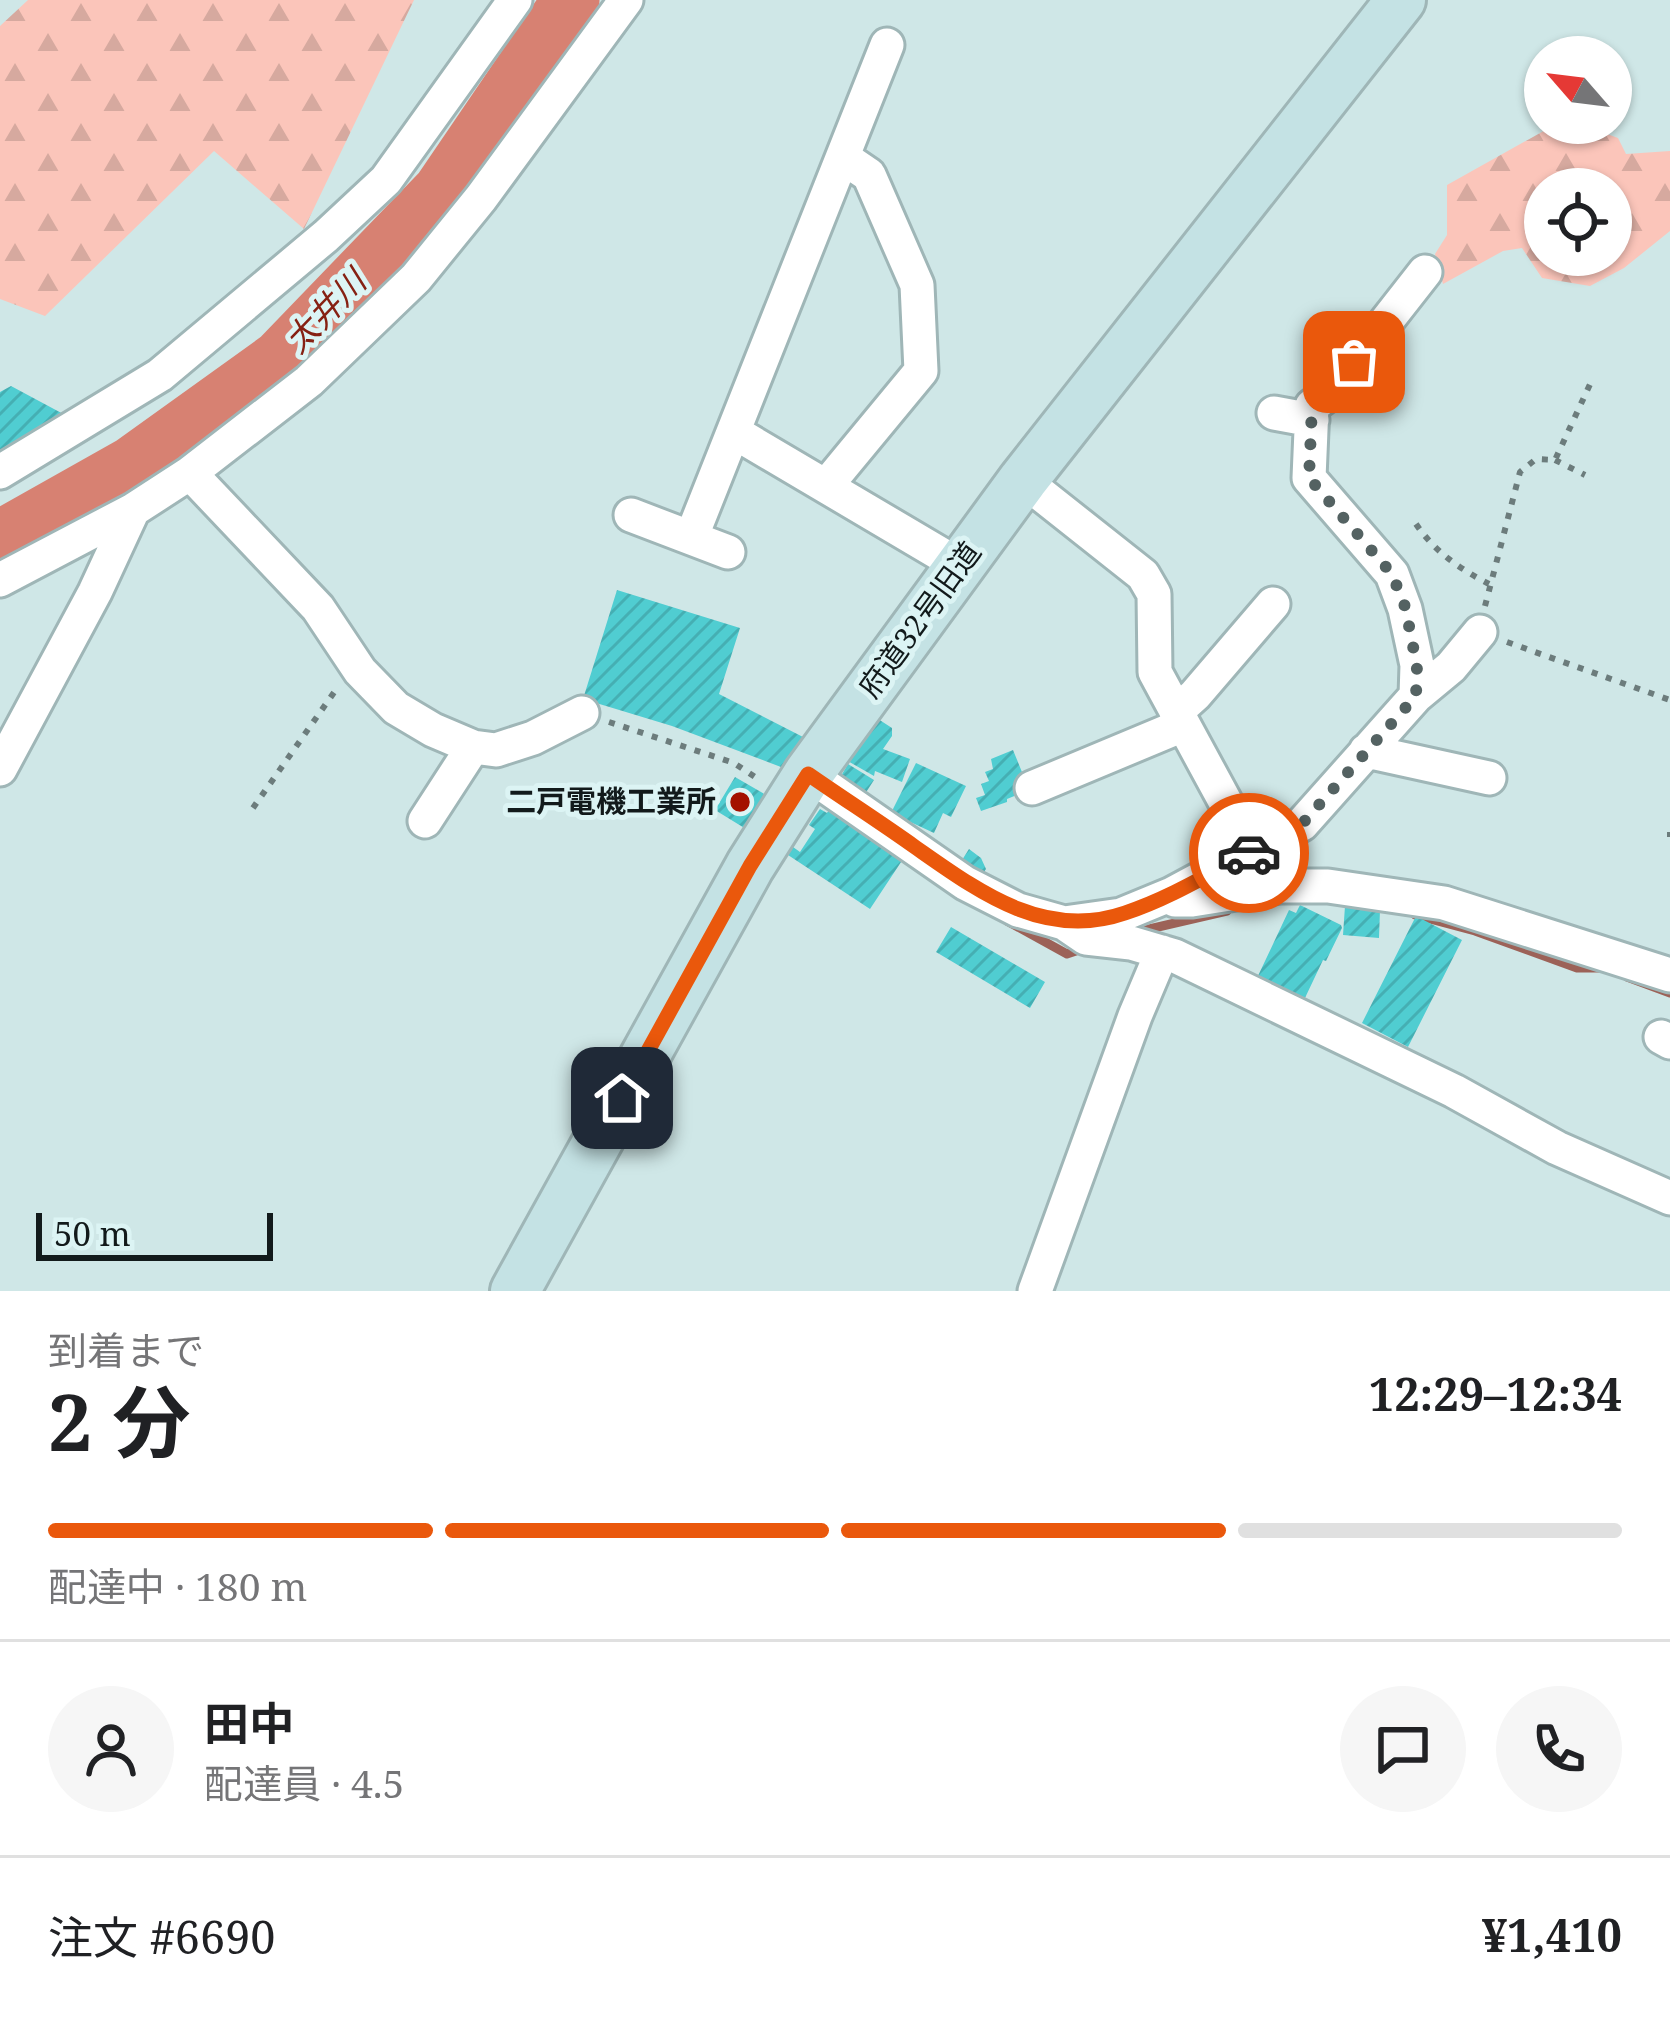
<!DOCTYPE html>
<html lang="ja">
<head>
<meta charset="utf-8">
<style>
  body { margin:0; font-family:"Noto Serif","Noto Sans JP",serif; background:#f6f6f6; color:#202124; height:100vh; display:flex; flex-direction:column; font-size:45px; white-space:nowrap }
  * { box-sizing:border-box; margin:0 }
  p { font-size:39px; color:#757577 }
  .icon { flex:none; width:66px; height:66px; fill:none; stroke:currentColor; stroke-width:2; stroke-linecap:round; stroke-linejoin:round }
  .map { position:relative; height:1291px; overflow:hidden }
  .sheet { display:flex; flex-direction:column; background:#fff; flex:1 }
  .sheet>* { flex:none }
  .needle { width:78px; rotate:298deg }
  .tools { position:absolute; left:1524px; top:36px; display:grid; gap:24px }
  .tools a { display:grid; place-items:center; width:108px; height:108px; border-radius:50%; background:#fff; box-shadow:0 3px 9px #0004; font-size:60px }
  .scale { position:absolute; left:36px; bottom:30px; width:237px; box-sizing:border-box; padding-left:12px; border:6px solid #121a1b; border-top:0; font-size:33px; line-height:42px; white-space:nowrap; color:#121a1b; -webkit-text-stroke:9px #dcf4f4; paint-order:stroke }
  .pin { position:absolute; display:grid; place-items:center; width:102px; height:102px; color:#fff; margin:-51px; border-radius:24px; box-shadow:0 6px 18px #0006 }
  .courier { position:absolute; display:grid; place-items:center; width:120px; height:120px; margin:-60px; border:9px solid #ea580c; border-radius:50%; background:#fff; color:#222; box-shadow:0 3px 15px #0007 }
  .head em { font-style:normal; font-weight:700 }
  .head div { display:flex; flex-direction:column-reverse }
  .head { display:flex; align-items:center; justify-content:space-between; height:204px; padding:0 48px }
  h1 { font-size:78px; font-weight:700; line-height:90px }
  .bar { display:grid; grid-template-columns:repeat(4,1fr); gap:18px 12px; align-content:center; height:144px; padding:0 48px }
  .bar i { height:15px; border-radius:9px; background:#e0e0e0 }
  .bar .active { background:#ea580c }
  .bar p { grid-column:span 4 }
  .line { display:flex; align-items:center; gap:30px; padding:0 48px; border-top:3px solid #e0e0e0 }
  .line div { flex:1 }
  .round { display:grid; place-items:center; flex:none; width:126px; height:126px; border-radius:63px; background:#f6f6f6 }
  .map>svg:first-child { display:block }
  .forest { fill:url(#forest-firs); fill-rule:evenodd }
  .lines { fill:none; stroke-linecap:round; stroke-linejoin:round }
  .stream { stroke:#9c6258; stroke-width:9 }
  .river { stroke:#d78172; stroke-width:57 }
  .building { fill:url(#building-hatch) }
  .street-casing { stroke:#9fb6b7; stroke-width:39 }
  .secondary-casing { stroke:#9fb6b7; stroke-width:54 }
  .path { stroke:#6c7c7c; stroke-width:6; stroke-dasharray:6 9; stroke-linecap:butt }
  .street { stroke:#fff; stroke-width:33 }
  .secondary { stroke:#c4e2e4; stroke-width:48 }
  .done { stroke:#546262; stroke-width:12; stroke-dasharray:0 21.6 }
  .route { stroke:#ea580c; stroke-width:15 }
  .poi-dot { fill:#a41100; stroke:#dcf4f4; stroke-width:4.5 }
  .labels { text-anchor:middle; stroke-width:10; stroke-linejoin:round; paint-order:stroke }
  .street-label { font-size:30px; fill:#121a1b; stroke:#dcf4f4 }
  .poi-label { font-size:30px; font-weight:bold; fill:#121a1b; stroke:#dcf4f4; text-anchor:end }
  .water-label { font-size:33px; font-style:italic; fill:#862113; stroke:#dcf4f4 }
</style>
</head>
<body>
<div class="map">
<svg width="1670" height="1291" viewBox="0 0 1670 1291">
  <defs>
    <pattern id="forest-firs" width="22" height="20" patternUnits="userSpaceOnUse" patternTransform="scale(3)"><rect width="22" height="20" fill="#fbc5ba"/><path d="M5 1l3.5 6h-7zM16 11l3.5 6h-7z" fill="#d6a99f"/></pattern>
    <pattern id="building-hatch" width="6" height="6" patternUnits="userSpaceOnUse" patternTransform="scale(3)"><rect width="6" height="6" fill="#50cdd1"/><path d="M-1 1l2-2M0 6l6-6M5 7l2-2" fill="none" stroke="#45afb3"/></pattern>
  </defs>
  <rect width="100%" height="100%" fill="#cfe7e7"/>
  <path class="forest" d="M28 0H414L304 229 214 151 45 316 0 299V26Z
    M1558 123H1598L1599 131 1618 138 1626 154 1670 151V231L1624 268 1590 286 1542 278 1522 248 1503 251 1443 284 1435 254 1447 235V185ZM1545 189H1611V255H1545Z"/>
  <g class="lines">
    <path class="stream" d="M1415 915 1475 931 1577 968H1606
      M1007 921 1067 954 1088 947
      M1132 933 1227 911
      M1627 977 1670 993"/>
    <path class="river" d="M0 539 133 464 279 359 441 191 571 0"/>
  </g>
  <path class="building" d="M11 386 67 416 0 457V392Z
    M617 590 740 628 719 694 803 737 789 770 672 726 583 699Z
    M875 717 892 728V736L883 749 910 759 902 782 875 771 874 776 846 760Z
    M1013 750 1024 777 1017 780 1022 793 1007 799V802L981 811 976 798 985 795 981 784 989 781 985 772 993 769 991 759Z
    M916 763 966 786 951 817 943 813 934 833 891 813Z
    M848 764 874 780 863 797 838 781Z
    M735 777 766 795 746 829 715 810Z
    M833 804 907 853 870 909 788 855 793 847 800 852 815 829 809 825 820 809 827 813Z
    M969 849 981 858 986 869 978 881 957 868Z
    M1300 905 1341 925 1342 928 1326 961 1323 960 1304 1000 1257 978 1289 910 1296 913Z
    M1345 906 1380 910 1379 938 1343 935Z
    M1416 916 1462 940 1408 1047 1362 1023Z
    M951 927 1045 982 1030 1008 936 952Z"/>
  <g class="lines">
    <defs>
      <path id="street" d="M1274 413 1312 420
        M734 432 959 565
        M0 472 160 375 326 236 386 180 515 0
        M190 473 318 608 360 671 396 708 433 730 473 747 496 750 533 738 582 713
        M1023 480 1143 575 1154 594 1155 672 1252 851
        M826 486 921 371 917 285 869 175 844 158
        M631 515 728 552
        M691 538 887 45
        M0 580 133 510 190 473 309 381 416 278 481 198 626 0
        M1416 696 1451 667 1480 632
        M1176 712 1195 695 1273 604
        M1366 751 1489 778
        M0 769 95 592 133 510
        M808 774 965 883 1018 910 1064 923 1086 938 1131 943 1175 956 1454 1091 1557 1148 1670 1198
        M1032 788 1183 725
        M425 821 473 747
        M1175 900H1192L1280 886H1328L1444 903 1670 975
        M1064 923 1121 915 1172 894 1302 824 1416 696 1417 665 1405 609 1392 574 1309 478 1312 406 1331 392 1425 272
        M1661 1037 1670 1042
        M1035 1291 1135 1016 1162 952"/>
      <path id="secondary" d="M515 1291 750 866 808 774 1023 480 1401 0"/>
    </defs>
    <use href="#street" class="street-casing"/>
    <use href="#secondary" class="secondary-casing"/>
    <path class="path" d="M1555 460 1585 475
      M1416 524C1435 552 1460 569 1489 584
      M1485 606 1520 472 1536 459 1555 460 1592 380
      M1507 642 1670 700
      M609 722 734 763 758 779
      M253 808 335 691
      M1670 832V837"/>
    <use href="#street" class="street"/>
    <use href="#secondary" class="secondary"/>
  </g>
  <g class="lines">
    <path class="done" d="M1249 853 1302 824 1416 696 1417 665 1411 637 1406 609 1392 574 1309 478 1312 406 1331 392 1354 362"/>
    <path class="route" d="M622 1098 750 866 808 774C844 799 880 822 915 847 978 891 1044 941 1125 913 1168 899 1209 874 1249 853"/>
  </g>
  <circle class="poi-dot" cx="740" cy="802" r="12"/>
  <g class="labels">
    <g class="street-label">
      <text transform="translate(920 620) rotate(-54)" y="10">府道32号旧道</text>
    </g>
    <g class="poi-label">
      <text x="716" y="812">二戸電機工業所</text>
    </g>
    <g class="water-label">
      <text transform="translate(325 311) rotate(-46)" y="12">太井川</text>
    </g>
  </g>
</svg>
<div class="tools">
<a><svg class="needle" viewBox="-14 -14 28 28"><path d="M0-13l5 13h-10z" fill="#e53935"/><path d="M0 13l5-13h-10z" fill="#757577"/></svg></a>
<a><svg class="icon" aria-label="locate" viewBox="0 0 24 24"><circle cx="12" cy="12" r="6"/><path d="M12 2v4M12 18v4M2 12h4M18 12h4"/></svg></a>
</div>
<div class="scale">50 m</div>
<div class="pin" style="left:1354px;top:362px;background:#ea580c"><svg class="icon" aria-label="bag" viewBox="0 0 24 24"><path d="M5 8h14l-1 12H6zM9 8a3 3 0 0 1 6 0"/></svg></div>
<div class="pin" style="left:622px;top:1098px;background:#1f2937"><svg class="icon" aria-label="home" viewBox="0 0 24 24"><path d="M3 11l9-7 9 7M6 9v11h12V9"/></svg></div>
<div class="courier" style="left:1249px;top:853px"><svg class="icon" aria-label="car" viewBox="0 0 24 24"><path d="M5 17H2v-5l4-1 3-4h7l3 4 3 1v5h-3M9 17h6M6 11h13"/><circle cx="7" cy="17" r="2"/><circle cx="17" cy="17" r="2"/></svg></div>
</div>
<section class="sheet">
<div class="head"><div><h1>2 分</h1><p>到着まで</p></div><em>12:29–12:34</em></div>
<div class="bar"><i class="active"></i><i class="active"></i><i class="active"></i><i></i><p>配達中 · 180 m</p></div>
<div class="line" style="height:216px"><a class="round"><svg class="icon" aria-label="person" viewBox="0 0 24 24"><circle cx="12" cy="8" r="4"/><path d="M4 21q1-7 8-7t8 7"/></svg></a><div><b>田中</b><p>配達員 · 4.5</p></div><a class="round"><svg class="icon" aria-label="chat" viewBox="0 0 24 24"><path d="M4 5h16v11H9l-5 4z"/></svg></a><a class="round"><svg class="icon" aria-label="phone" viewBox="0 0 24 24"><path d="M5 4h4l2 5-3 2q2 4 5 5l2-3 5 2v4C11 20 4 13 5 4z"/></svg></a></div>
<div class="line" style="height:156px"><div>注文 #6690</div><b>¥1,410</b></div>
</section>
</body>
</html>
